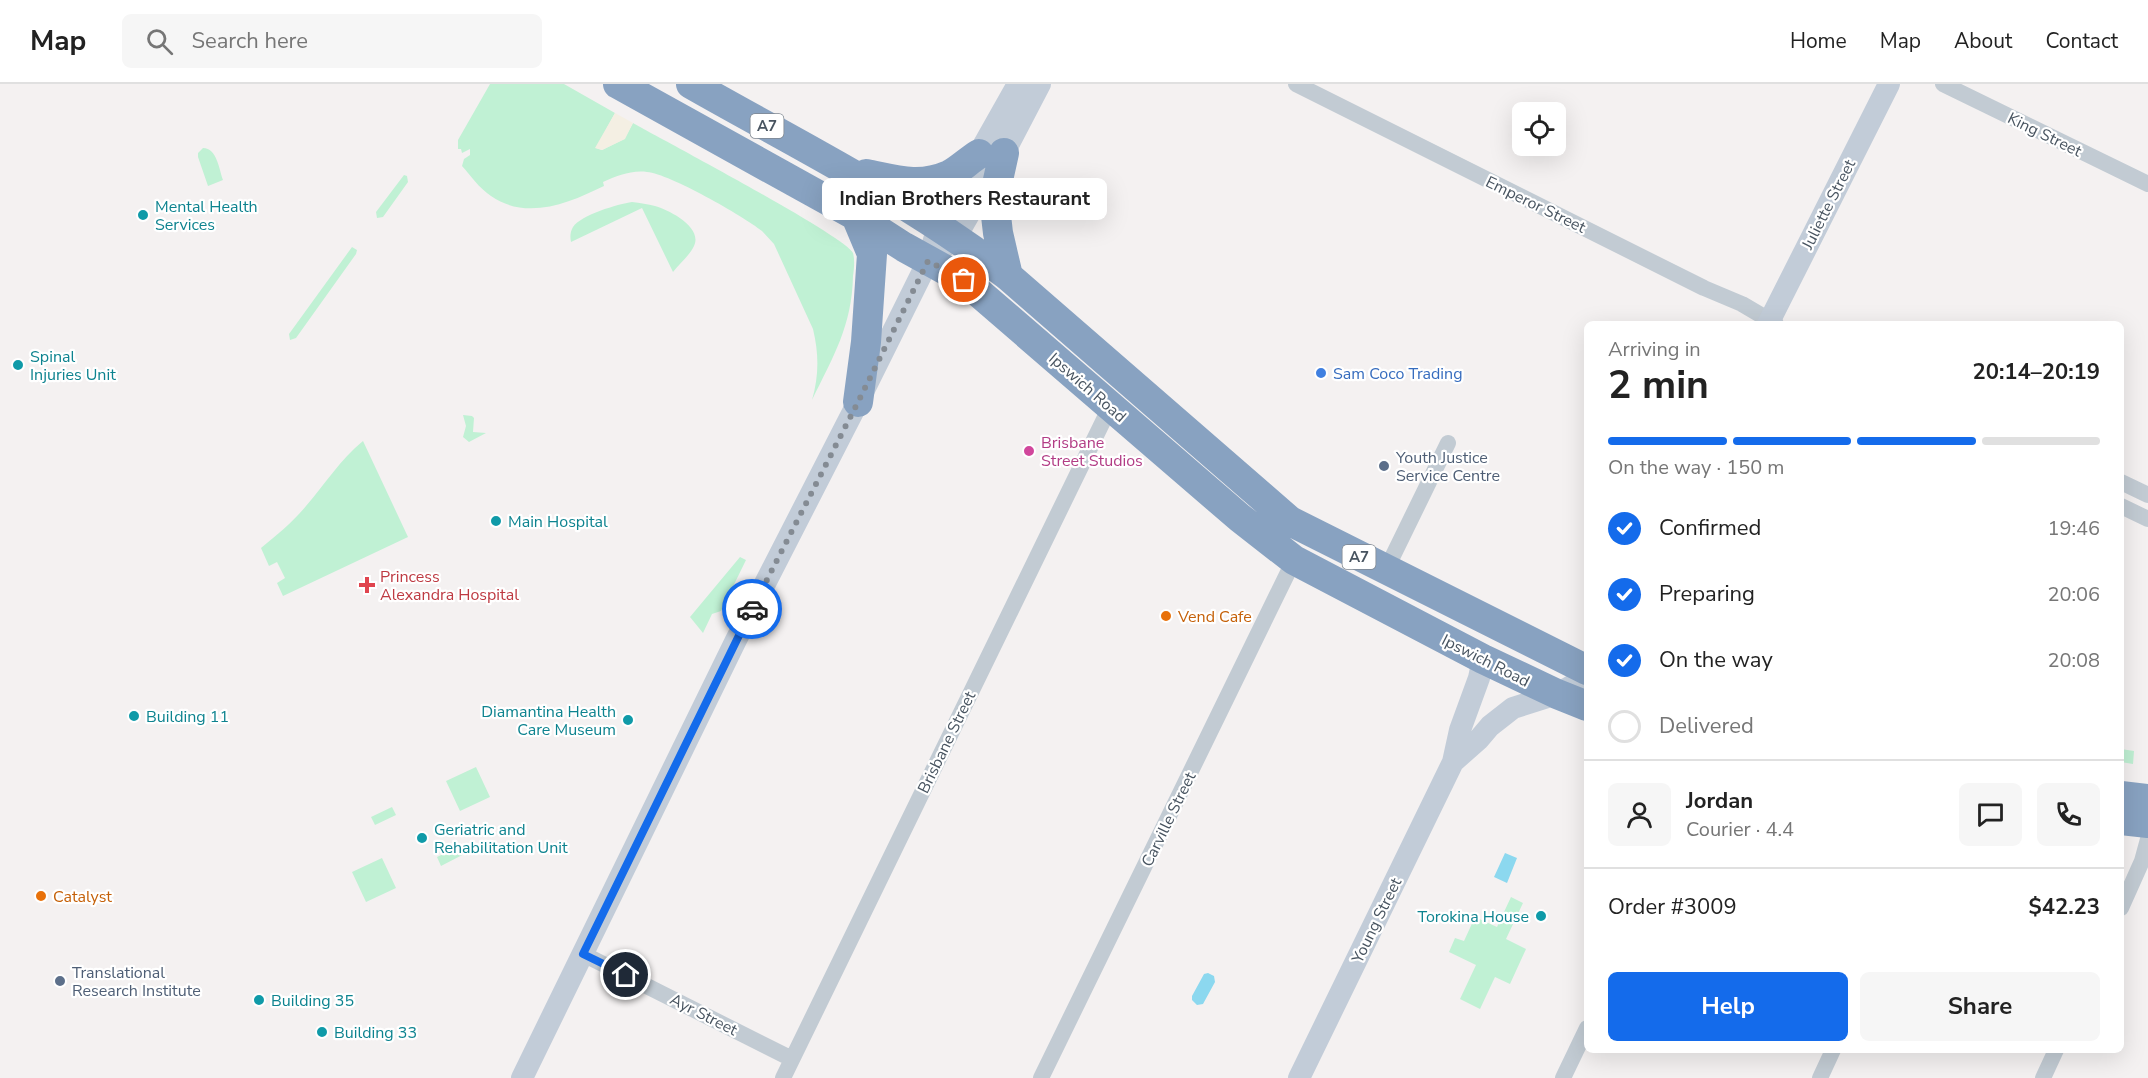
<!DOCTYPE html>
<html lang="en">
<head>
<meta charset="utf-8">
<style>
  body { margin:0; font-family:"Nunito Sans",sans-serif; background:#f6f6f6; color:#222; height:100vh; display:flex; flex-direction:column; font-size:22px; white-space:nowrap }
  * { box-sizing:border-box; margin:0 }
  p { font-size:20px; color:#767676 }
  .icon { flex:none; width:33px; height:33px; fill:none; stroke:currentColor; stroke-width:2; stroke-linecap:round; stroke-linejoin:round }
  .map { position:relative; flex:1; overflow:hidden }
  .drawer { position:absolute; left:1584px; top:237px; width:540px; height:732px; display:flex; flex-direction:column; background:#fff; border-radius:9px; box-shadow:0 6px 24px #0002 }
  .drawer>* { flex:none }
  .tools { position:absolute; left:1512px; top:18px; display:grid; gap:12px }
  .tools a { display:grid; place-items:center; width:54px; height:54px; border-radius:9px; background:#fff; box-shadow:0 6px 24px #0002; font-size:30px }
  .pin { position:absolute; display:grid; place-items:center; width:51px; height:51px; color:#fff; margin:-26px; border:3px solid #fff; border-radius:50%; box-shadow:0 2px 6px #0007 }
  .courier { position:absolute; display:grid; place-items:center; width:60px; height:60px; margin:-30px; border:4px solid #146beb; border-radius:50%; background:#fff; color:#222; box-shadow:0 2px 8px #0007 }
  .bubble { position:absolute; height:42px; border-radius:9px; background:#fff; box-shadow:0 6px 24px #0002; font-size:20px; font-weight:700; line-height:42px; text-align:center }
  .summary em { font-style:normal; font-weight:700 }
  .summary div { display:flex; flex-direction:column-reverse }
  .summary { display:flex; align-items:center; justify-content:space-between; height:102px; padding:0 24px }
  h1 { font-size:39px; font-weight:700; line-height:45px }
  .bar { display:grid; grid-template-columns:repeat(4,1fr); gap:9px 6px; align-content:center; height:72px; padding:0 24px }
  .bar i { height:8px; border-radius:4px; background:#e0e0e0 }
  .bar .current { background:#146beb }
  .bar p { grid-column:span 4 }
  .line { display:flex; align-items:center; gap:15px; padding:0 24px; border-top:2px solid #e0e0e0 }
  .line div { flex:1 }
  .round { display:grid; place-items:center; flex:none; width:63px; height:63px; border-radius:9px; background:#f6f6f6 }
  ol { padding:0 24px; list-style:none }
  li { display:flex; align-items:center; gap:18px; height:66px }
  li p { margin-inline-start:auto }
  li .icon { padding:6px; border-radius:50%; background:#146beb; color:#fff; stroke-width:4 }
  li:last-child { color:#767676 }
  li i { width:33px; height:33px; border:3px solid #e0e0e0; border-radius:50% }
  .primary-button { display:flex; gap:12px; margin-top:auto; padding:12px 24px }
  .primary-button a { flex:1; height:69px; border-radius:9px; background:#146beb; color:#fff; font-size:24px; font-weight:700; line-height:69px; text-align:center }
  .primary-button a+a { background:#f6f6f6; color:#222 }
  header { display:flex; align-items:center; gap:36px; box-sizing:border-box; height:84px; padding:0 30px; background:#fff; border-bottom:2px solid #e0e0e0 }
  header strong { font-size:28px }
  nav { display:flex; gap:33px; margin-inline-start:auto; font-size:21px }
  .search { width:420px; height:54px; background:#f6f6f6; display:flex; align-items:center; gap:15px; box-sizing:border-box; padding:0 21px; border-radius:9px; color:#767676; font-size:22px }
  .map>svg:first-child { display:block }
  .green { fill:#c0f1d4 }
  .sand { fill:#f4efe3 }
  .water { fill:#8cd8ef }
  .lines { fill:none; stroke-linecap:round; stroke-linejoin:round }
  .street { stroke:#c2cbd3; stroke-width:16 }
  .secondary { stroke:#c2ccd8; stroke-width:22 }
  .highway { stroke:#88a2c1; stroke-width:30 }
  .done { stroke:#848b93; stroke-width:6; stroke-dasharray:0 10.8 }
  .route { stroke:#146beb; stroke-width:8 }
  .culture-dot { fill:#0f9aa8; stroke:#fff; stroke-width:2 }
  .shop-dot { fill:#3f7fe0; stroke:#fff; stroke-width:2 }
  .hotel-dot { fill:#d1479c; stroke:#fff; stroke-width:2 }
  .service-dot { fill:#5c6f8a; stroke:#fff; stroke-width:2 }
  .health-dot { fill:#e0444e; stroke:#fff; stroke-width:2 }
  .food-dot { fill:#e8710a; stroke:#fff; stroke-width:2 }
  .labels { text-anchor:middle; stroke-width:4.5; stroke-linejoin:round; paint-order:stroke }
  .shield { fill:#fff; stroke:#7f8790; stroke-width:1.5 }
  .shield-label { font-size:15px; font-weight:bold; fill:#485460 }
  .street-label { font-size:16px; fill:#485460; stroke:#fff }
  .culture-label { font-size:16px; fill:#0d838f; stroke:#fff; text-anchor:start }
  .shop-label { font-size:16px; fill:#366cbe; stroke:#fff; text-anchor:start }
  .hotel-label { font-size:16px; fill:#b23c85; stroke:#fff; text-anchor:start }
  .service-label { font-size:16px; fill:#4e5e75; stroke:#fff; text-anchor:start }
  .health-label { font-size:16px; fill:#be3a42; stroke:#fff; text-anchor:start }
  .food-label { font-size:16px; fill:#c56008; stroke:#fff; text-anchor:start }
</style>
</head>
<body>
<header>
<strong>Map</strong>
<div class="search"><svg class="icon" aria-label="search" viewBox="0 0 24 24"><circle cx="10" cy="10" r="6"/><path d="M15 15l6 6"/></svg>Search here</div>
<nav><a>Home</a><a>Map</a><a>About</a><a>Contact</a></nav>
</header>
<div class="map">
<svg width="2148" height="994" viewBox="0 0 2148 994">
  <rect width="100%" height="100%" fill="#f4f1f1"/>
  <path class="green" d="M490 0H564L615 29 596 64 602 66 624 55 633 39C663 56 845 152 853 169 855 176 854 185 853 192 852 242 833 273 812 316 819 292 819 270 813 245L774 160 762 147C743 132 670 90 647 88 631 86 617 92 603 98L604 102C569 119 527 137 491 112 479 104 471 92 462 82L464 75 470 71V65L462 69 461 65H458V56Z
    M203 64C217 64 219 85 223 96L208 102 198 73V69Z
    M404 91 407 92 408 98 383 133 377 134 376 128Z
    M632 118C640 119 648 120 655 122 669 126 703 143 694 162 690 171 679 180 673 188L642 124 571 158C570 153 570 148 573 143 581 131 618 120 632 118Z
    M352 163 357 166 356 170 296 254 290 256 289 250Z
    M463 331 472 332 474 334 473 348 486 349 469 358 463 353 466 342Z
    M363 357 408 453 283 512 277 499 285 494 277 478 269 482 261 464C277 451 293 438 306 422 325 400 340 376 363 357Z
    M740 473 746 476 721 527 712 530 703 549 690 533Z
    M2121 665 2134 667 2133 680 2121 678Z
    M476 683 490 713 460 727 446 697Z
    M392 723 396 731 375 741 371 733Z
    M466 759 470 767 441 782 437 773Z
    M382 774 396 804 366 818 352 788Z
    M1511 813 1523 819 1506 855 1526 865 1510 900 1495 893 1480 925 1460 915 1476 881 1449 868 1455 854 1464 857 1475 833 1497 843Z"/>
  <path class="sand" d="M615 29 633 39 625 55 602 66 595 64Z"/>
  <path class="water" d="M1505 769 1517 774 1507 799 1494 793Z
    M1208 889 1214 892 1215 898 1203 920 1197 921 1192 916V912L1204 890Z"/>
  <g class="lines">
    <path class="street" d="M1296 0 1704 204 1742 220 1776 240
      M1943 0 2148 100
      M2121 398 2148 411
      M2121 422 2148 435
      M1386 486 1448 359
      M2121 824 2142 777 2148 755
      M583 870 792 975
      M783 994 1110 323
      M1041 994 1294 476
      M1563 994 1587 944
      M1820 994 1833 966
      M2043 994 2056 966"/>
    <path class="secondary" d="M943 164 956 153 1004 69 1040 0
      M1768 240 1889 0
      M1453 678 1479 655 1490 642 1513 624 1557 610 1587 593
      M522 994 736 556 858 318 928 177 938 142 1018 0
      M1299 994 1453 678 1460 646 1479 594 1483 575"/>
    <path class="highway" d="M618 0 856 132 904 163 964 196 1240 434 1294 476 1483 575 1557 610 1587 622
      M691 0C798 61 910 116 1008 192L1290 437 1587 586
      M1004 69 994 114 998 149 1008 192
      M866 90C896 96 919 104 949 91 959 86 969 76 979 70
      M856 132 872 170 866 258 858 318
      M2121 712 2148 715
      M2121 736 2148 739"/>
  </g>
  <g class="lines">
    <path class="done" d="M752 525 858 318 928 177 964 196"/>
    <path class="route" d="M626 891 583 870 752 525"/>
  </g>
  <g class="culture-dot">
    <circle cx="143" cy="131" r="6"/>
    <circle cx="18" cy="281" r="6"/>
    <circle cx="496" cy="437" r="6"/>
    <circle cx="134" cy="632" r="6"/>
    <circle cx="628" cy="636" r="6"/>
    <circle cx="422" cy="754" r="6"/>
    <circle cx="1541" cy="832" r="6"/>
    <circle cx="259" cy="916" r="6"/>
    <circle cx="322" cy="948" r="6"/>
  </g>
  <circle class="shop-dot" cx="1321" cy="289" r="6"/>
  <circle class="hotel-dot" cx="1029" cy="367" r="6"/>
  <g class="service-dot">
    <circle cx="1384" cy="382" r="6"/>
    <circle cx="60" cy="897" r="6"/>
  </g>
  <path class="health-dot" d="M364 492h6v6h6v6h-6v6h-6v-6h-6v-6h6z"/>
  <g class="food-dot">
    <circle cx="1166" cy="532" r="6"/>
    <circle cx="41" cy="812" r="6"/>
  </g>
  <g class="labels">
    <g class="shield">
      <rect x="750.5" y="30" width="33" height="24" rx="4.5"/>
      <rect x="1342.5" y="461" width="33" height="24" rx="4.5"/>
    </g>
    <g class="shield-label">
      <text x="767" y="47">A7</text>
      <text x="1359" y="478">A7</text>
    </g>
    <g class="street-label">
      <text transform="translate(2045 50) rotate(26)" y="6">King Street</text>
      <text transform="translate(1536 120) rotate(26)" y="6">Emperor Street</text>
      <text transform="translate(1828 120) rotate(-63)" y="6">Juliette Street</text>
      <text transform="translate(1088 303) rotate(41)" y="6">Ipswich Road</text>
      <text transform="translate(1486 576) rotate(27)" y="6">Ipswich Road</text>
      <text transform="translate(946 658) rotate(-64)" y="6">Brisbane Street</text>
      <text transform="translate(1168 735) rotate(-64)" y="6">Carville Street</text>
      <text transform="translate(1376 836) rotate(-64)" y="6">Young Street</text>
      <text transform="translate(704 930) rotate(27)" y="6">Ayr Street</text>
    </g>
    <g class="culture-label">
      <text x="155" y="128">Mental Health<tspan x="155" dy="18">Services</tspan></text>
      <text x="30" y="278">Spinal<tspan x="30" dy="18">Injuries Unit</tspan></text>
      <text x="508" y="443">Main Hospital</text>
      <text x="616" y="633" text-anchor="end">Diamantina Health<tspan x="616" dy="18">Care Museum</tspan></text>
      <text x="146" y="638">Building 11</text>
      <text x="434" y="751">Geriatric and<tspan x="434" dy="18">Rehabilitation Unit</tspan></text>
      <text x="1529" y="838" text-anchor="end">Torokina House</text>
      <text x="271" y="922">Building 35</text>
      <text x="334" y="954">Building 33</text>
    </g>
    <g class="shop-label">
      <text x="1333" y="295">Sam Coco Trading</text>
    </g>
    <g class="hotel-label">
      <text x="1041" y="364">Brisbane<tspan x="1041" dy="18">Street Studios</tspan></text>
    </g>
    <g class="service-label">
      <text x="1396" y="379">Youth Justice<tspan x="1396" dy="18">Service Centre</tspan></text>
      <text x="72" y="894">Translational<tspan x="72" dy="18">Research Institute</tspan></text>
    </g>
    <g class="health-label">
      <text x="380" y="498">Princess<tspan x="380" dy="18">Alexandra Hospital</tspan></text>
    </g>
    <g class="food-label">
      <text x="1178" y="538">Vend Cafe</text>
      <text x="53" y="818">Catalyst</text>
    </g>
  </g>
</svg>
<div class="tools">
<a><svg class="icon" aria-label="locate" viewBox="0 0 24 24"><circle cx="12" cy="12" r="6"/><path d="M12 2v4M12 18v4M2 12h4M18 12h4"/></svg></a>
</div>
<div class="pin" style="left:964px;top:196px;background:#ea580c"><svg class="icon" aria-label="bag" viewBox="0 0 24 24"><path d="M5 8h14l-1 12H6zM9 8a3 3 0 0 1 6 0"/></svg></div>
<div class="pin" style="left:626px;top:891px;background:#1f2937"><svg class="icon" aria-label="home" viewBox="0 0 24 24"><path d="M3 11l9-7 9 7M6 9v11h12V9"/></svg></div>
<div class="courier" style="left:752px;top:525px"><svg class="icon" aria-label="car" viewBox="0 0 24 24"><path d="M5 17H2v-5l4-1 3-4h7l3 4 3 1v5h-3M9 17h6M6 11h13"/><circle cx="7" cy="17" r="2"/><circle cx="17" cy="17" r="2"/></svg></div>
<div class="bubble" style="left:822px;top:94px;width:285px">Indian Brothers Restaurant</div>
<section class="drawer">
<div class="summary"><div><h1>2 min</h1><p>Arriving in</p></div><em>20:14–20:19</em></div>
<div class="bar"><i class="current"></i><i class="current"></i><i class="current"></i><i></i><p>On the way · 150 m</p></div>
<ol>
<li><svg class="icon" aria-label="check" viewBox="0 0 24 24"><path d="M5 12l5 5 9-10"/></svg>Confirmed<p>19:46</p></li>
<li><svg class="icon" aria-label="check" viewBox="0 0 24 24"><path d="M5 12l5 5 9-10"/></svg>Preparing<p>20:06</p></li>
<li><svg class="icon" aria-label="check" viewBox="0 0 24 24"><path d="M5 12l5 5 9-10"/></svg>On the way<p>20:08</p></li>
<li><i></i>Delivered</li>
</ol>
<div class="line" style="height:108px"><a class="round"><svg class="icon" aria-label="person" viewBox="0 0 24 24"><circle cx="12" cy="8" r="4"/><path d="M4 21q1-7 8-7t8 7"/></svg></a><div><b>Jordan</b><p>Courier · 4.4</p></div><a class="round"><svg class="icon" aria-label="chat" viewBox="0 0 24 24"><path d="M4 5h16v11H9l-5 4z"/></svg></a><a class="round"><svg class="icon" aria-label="phone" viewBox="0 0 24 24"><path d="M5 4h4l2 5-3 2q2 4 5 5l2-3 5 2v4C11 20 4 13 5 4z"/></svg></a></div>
<div class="line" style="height:78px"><div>Order #3009</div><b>$42.23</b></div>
<div class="primary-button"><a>Help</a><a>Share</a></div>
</section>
</div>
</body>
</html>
